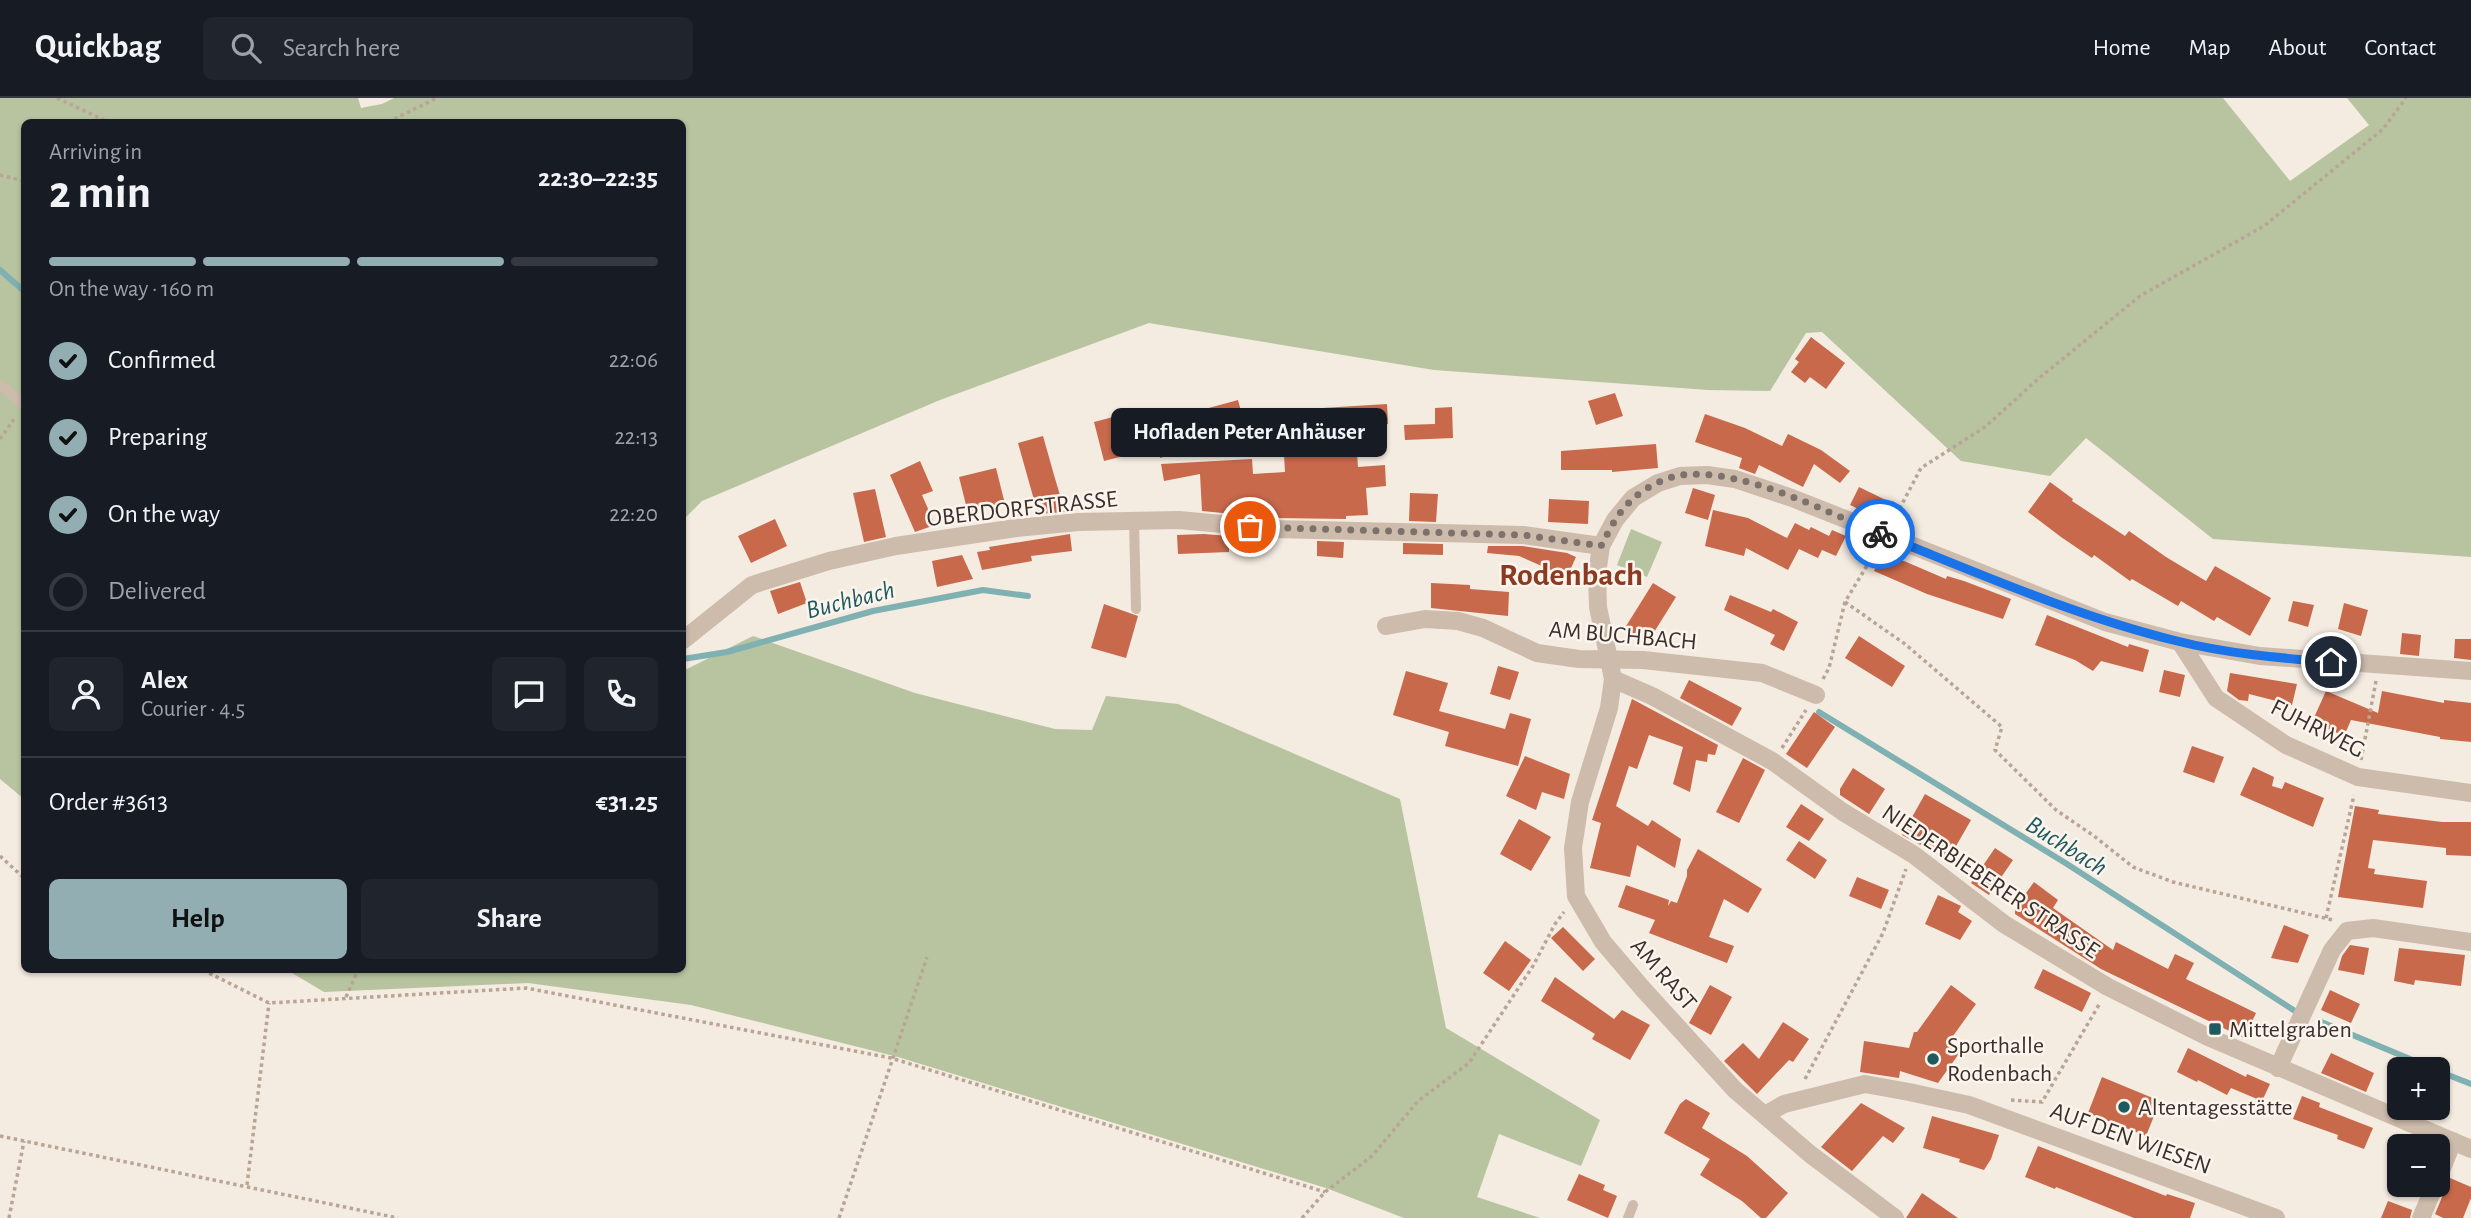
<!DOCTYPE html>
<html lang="en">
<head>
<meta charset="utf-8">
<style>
  body { margin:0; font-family:"Alegreya Sans",sans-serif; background:#20242c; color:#f1f3f6; height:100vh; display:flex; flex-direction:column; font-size:26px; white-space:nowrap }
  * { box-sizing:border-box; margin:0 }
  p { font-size:23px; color:#9ea1a6 }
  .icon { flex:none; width:38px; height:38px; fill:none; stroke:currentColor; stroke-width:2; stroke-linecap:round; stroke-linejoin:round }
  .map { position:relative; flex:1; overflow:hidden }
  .details { position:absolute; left:21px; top:21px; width:665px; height:854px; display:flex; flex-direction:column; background:#171b24; border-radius:10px; box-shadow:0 2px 5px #0004 }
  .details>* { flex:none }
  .tools { position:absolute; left:2387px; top:959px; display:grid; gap:14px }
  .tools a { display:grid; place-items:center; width:63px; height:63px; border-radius:10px; background:#171b24; box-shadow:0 2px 5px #0004; font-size:35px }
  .pin { position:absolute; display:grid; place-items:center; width:60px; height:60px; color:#fff; margin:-30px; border:4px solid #fff; border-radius:50%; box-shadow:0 2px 7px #0007 }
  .courier { position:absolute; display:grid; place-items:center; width:70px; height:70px; margin:-35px; border:5px solid #1a73e8; border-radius:50%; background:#fff; color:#222; box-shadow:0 2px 9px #0007 }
  .bubble { position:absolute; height:49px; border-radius:10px; background:#171b24; box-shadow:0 2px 5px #0004; font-size:23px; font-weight:700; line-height:49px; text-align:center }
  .head em { font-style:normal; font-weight:700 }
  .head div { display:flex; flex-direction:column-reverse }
  .head { display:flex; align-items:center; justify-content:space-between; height:119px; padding:0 28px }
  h1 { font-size:46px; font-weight:700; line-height:52px }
  .bar { display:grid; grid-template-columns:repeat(4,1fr); gap:10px 7px; align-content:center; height:84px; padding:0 28px }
  .bar i { height:9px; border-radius:5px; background:#363941 }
  .bar .selected { background:#92aeb2 }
  .bar p { grid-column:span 4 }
  .line { display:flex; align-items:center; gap:18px; padding:0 28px; border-top:2px solid #363941 }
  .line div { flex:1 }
  .round { display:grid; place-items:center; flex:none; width:74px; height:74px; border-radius:10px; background:#20242c }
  ol { padding:0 28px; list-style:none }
  li { display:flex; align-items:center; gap:21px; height:77px }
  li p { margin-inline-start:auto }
  li .icon { padding:7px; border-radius:50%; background:#92aeb2; color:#111; stroke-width:4 }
  li:last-child { color:#9ea1a6 }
  li i { width:38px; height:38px; border:4px solid #363941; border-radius:50% }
  .cta { display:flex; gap:14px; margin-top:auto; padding:14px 28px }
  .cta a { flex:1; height:80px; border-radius:10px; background:#92aeb2; color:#111; font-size:28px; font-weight:700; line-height:80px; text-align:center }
  .cta a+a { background:#20242c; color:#f1f3f6 }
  header { display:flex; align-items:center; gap:42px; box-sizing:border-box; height:98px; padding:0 35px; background:#171b24; border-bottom:2px solid #363941 }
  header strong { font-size:33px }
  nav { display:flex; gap:38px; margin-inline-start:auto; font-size:24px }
  .search { width:490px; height:63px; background:#20242c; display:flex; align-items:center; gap:18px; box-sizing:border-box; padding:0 24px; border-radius:10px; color:#9ea1a6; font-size:26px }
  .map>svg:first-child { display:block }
  .green { fill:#b8c4a0 }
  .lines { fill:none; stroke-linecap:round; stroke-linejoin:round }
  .stream { stroke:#7fb0b2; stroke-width:6 }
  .building { fill:#c8694b }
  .path { stroke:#b9a596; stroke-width:3.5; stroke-dasharray:3.5 3.5; stroke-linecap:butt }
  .service { stroke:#cdbbac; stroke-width:10 }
  .minor { stroke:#cdbbac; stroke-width:18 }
  .tertiary { stroke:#cdbbac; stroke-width:18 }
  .done { stroke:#7c716b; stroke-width:7; stroke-dasharray:0 12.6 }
  .route { stroke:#1a73e8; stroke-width:9 }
  .poi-dot { fill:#1f5a5e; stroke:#fbf5ee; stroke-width:2.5 }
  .labels { text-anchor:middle; stroke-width:5; stroke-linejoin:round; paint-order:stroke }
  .street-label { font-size:24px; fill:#3b302b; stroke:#fbf5ee }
  .poi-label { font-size:24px; fill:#3b302b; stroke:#fbf5ee; text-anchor:start }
  .water-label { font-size:26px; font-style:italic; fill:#1f5a5e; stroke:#fbf5ee }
  .district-label { font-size:32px; font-weight:bold; fill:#8c3b22; stroke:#fbf5ee }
</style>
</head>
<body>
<header>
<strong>Quickbag</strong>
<div class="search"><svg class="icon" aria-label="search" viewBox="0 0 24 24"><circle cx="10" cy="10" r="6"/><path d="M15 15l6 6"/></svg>Search here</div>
<nav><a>Home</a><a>Map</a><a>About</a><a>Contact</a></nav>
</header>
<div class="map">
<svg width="2471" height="1120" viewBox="0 0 2471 1120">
  <rect width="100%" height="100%" fill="#f4ebe1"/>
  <path class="green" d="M0 0H358L361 10 382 6 394 0H2223L2290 83 2369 27 2347 0H2471V459L2213 441 2086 340 2050 378 1961 363 1822 234 1806 235 1770 293 1708 292 1434 272 1149 225 940 302 702 403 683 422 682 24H24V701L0 681Z
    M1631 431 1662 444 1647 479 1617 467Z
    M753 538 915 595 1055 631 1092 632 1106 598 1178 606 1400 701 1446 930 1600 1022 1581 1068 1499 1036 1477 1099 1540 1120H1404L1326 1090 898 959 691 907 528 885 324 894 287 872H682L683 570 687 571Z"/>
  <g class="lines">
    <path class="stream" d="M0 172 24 193
      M683 561 727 554 873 513 983 492 1028 498
      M1819 614 2067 766 2295 913
      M2319 923 2434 971
      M2438 973 2471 986"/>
  </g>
  <path class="building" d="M1811 239 1845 265 1826 291 1810 279 1805 285 1791 274 1799 264 1795 261Z
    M1615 295 1623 318 1596 327 1588 303Z
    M1238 302 1247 335 1160 360 1156 339 1210 328 1205 311Z
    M1387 306 1388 326 1355 328 1358 369 1385 367 1386 388 1366 390 1368 417 1346 418V421L1275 420 1202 413 1200 376 1164 383 1161 366 1252 361 1253 376 1285 374 1284 357 1326 354 1323 310Z
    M1452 309 1453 340 1405 342 1404 327 1435 326V310Z
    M1136 313 1147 352 1104 363 1094 324Z
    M1705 316 1745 330 1782 348 1788 336 1821 352 1850 373 1840 385 1814 366 1803 389 1759 367 1755 376 1739 370 1742 360 1695 344Z
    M1043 338 1054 377 1065 414 1038 416 1018 345Z
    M1656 346 1658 370 1612 374V372H1561V353Z
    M920 363 933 393 922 397 935 427 915 434 890 377Z
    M996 370 1005 406 968 415 959 379Z
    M2050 384 2073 401 2072 403 2125 438 2129 433 2166 459 2206 483 2215 468 2271 500 2250 538 2217 519 2214 523 2181 503 2178 508 2132 481 2130 483 2094 457 2092 460 2061 439 2028 414Z
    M1859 389 1890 404 1881 422 1850 407Z
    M1693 390 1715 397 1708 422 1685 415Z
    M875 391 886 439 864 444 853 395Z
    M1410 395 1438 396 1436 424 1409 423Z
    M1549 401 1589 403 1588 426 1548 424Z
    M1713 412 1748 420 1787 440 1795 425 1809 432 1811 429 1829 438 1832 432 1846 438 1836 458 1822 452 1818 460 1799 451 1788 472 1746 450 1744 458 1705 448Z
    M775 421 787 448 751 465 738 438Z
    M1070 436 1072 453 1031 458 1032 463 982 472 977 454 990 452 989 449Z
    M1204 436 1229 438V454L1178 456 1177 437Z
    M1317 443 1344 444 1343 460 1317 458Z
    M1403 445 1443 446V457L1403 456Z
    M1488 448H1522L1567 455 1576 459 1567 479 1519 458 1487 455Z
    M1883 454 1946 481 1947 478 1964 483 2011 501 2003 521 1927 496 1874 473Z
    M962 457 973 481 937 489 932 463Z
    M800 484 807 505 778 516 770 493Z
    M1431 485 1470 487V491L1509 494 1508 518 1431 510Z
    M1653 485 1676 499 1646 547 1623 533Z
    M1730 497 1771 514 1773 511 1798 524 1784 553 1770 546 1775 537 1724 512Z
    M2293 503 2314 507 2308 529 2288 523Z
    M2344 505 2368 512 2361 538 2338 531Z
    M1104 506 1138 518 1126 560 1091 550Z
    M2047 517 2128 549 2129 546 2149 552 2143 574 2101 563 2093 573 2075 562 2035 547Z
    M2402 535 2421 537 2419 558 2400 556Z
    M1859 538 1905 568 1892 589 1845 560Z
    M2455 541H2471V562L2454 560Z
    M1498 568 1519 574 1510 602 1490 596Z
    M2164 572 2185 577 2180 599 2159 594Z
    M1406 573 1448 585 1439 613 1505 631 1510 615 1531 621 1518 668 1445 648 1449 634 1393 617Z
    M2230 575 2297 586 2292 607 2249 596 2248 603 2239 602 2227 593Z
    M1689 582 1742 610 1732 628 1680 600Z
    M2326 593 2378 615 2382 593 2444 605V602L2471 605V644L2440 641V639L2351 622 2344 638 2312 624Z
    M1632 601 1718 647 1715 657 1708 656 1707 664 1696 662 1690 694 1673 686 1683 649 1649 637 1637 671 1629 668 1616 708 1648 728 1652 722 1681 741 1675 770 1637 747 1630 779 1590 770 1601 725 1592 722Z
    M1814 614 1835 629 1807 670 1786 656Z
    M2192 648 2224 659 2214 685 2183 674Z
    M1525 658 1570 676 1564 701 1542 694 1536 712 1506 698Z
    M1743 660 1765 672 1739 725 1716 714Z
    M2253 669 2274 679 2272 688 2282 691 2285 684 2324 700 2313 729 2240 697Z
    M1853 670 1885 691 1869 716 1840 697V691Z
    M1925 696 1971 722 1948 762 1902 737Z
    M1801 706 1824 721 1809 743 1786 729Z
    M2355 708 2379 712 2378 716 2442 724H2471V758L2446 757V750L2373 742 2368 770 2375 771 2374 776 2427 783 2423 810 2338 799Z
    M1519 721 1551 739 1531 773 1500 756Z
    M1799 743 1827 762 1815 781 1786 762Z
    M1995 750 2013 762 1989 797 1971 785Z
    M1698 751 1762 791 1748 815 1724 801 1709 839 1734 848 1727 865 1649 835 1655 822 1618 809 1626 787 1669 802 1668 808 1671 803 1677 805 1687 778V772Z
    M1857 779 1889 792 1881 811 1849 798Z
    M2034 784 2058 802 2053 810 2113 852 2116 844 2168 871 2175 856 2194 865 2186 881 2256 915 2244 940 2101 871 2015 816V810Z
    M1938 797 1961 808 1958 814 1972 823 1960 842 1925 826Z
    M2284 827 2309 837 2298 865 2271 860Z
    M1563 829 1595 861 1583 873 1551 840Z
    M1505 843 1531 862 1509 893 1483 875Z
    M2350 847 2369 850 2364 877 2338 872 2342 858Z
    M2399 850 2465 857 2461 888 2415 882 2414 887 2394 883Z
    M2043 871 2091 895 2082 914 2034 890Z
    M1555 879 1614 921 1622 912 1650 927 1630 962 1592 941 1595 936 1541 903Z
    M1710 887 1732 899 1711 937 1689 925Z
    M1951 887 1976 906 1948 945 1963 950 1938 985 1900 973 1899 980 1860 974 1864 943 1909 950 1914 934H1917Z
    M2330 892 2360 906 2351 925 2321 912Z
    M1783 924 1809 941 1793 964 1789 962 1757 996 1724 963 1743 945 1759 961Z
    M2188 950 2246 979 2247 976 2270 986 2262 1003 2231 990 2227 997 2198 982 2197 984 2177 974Z
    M2331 955 2374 975 2366 994 2321 975Z
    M2102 979 2160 1003 2146 1038 2088 1015Z
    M2302 998 2320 1005 2319 1009 2373 1030 2364 1051 2337 1041 2338 1037 2293 1021Z
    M1686 1001 1710 1015 1702 1030 1747 1058 1788 1095 1766 1120H1761L1742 1103 1700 1077 1710 1061 1664 1035 1680 1006Z
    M1861 1005 1905 1030 1893 1045 1883 1038 1852 1073 1821 1049Z
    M1932 1018 1999 1037 1991 1061 1984 1072 1959 1064 1960 1061 1923 1050Z
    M2038 1048 2166 1098 2167 1096 2195 1105 2190 1120H2134L2056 1089 2055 1091 2025 1079Z
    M1579 1076 1605 1087 1603 1092 1617 1098 1608 1120 1567 1102Z
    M2450 1080 2471 1089V1100L2463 1120H2443L2435 1116Z
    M1922 1095 1958 1120H1906Z
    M2388 1103 2412 1112 2410 1120H2381Z"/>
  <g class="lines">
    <path class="path" d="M57 0 108 24
      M388 24 437 0
      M0 77 24 83
      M0 341 16 318
      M1893 423 1921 370 1985 329 2038 281 2140 198 2264 128 2383 31 2406 0
      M1845 504 1905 546 2002 629 1995 652 2056 712 2094 738 2133 769 2173 784 2333 822
      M1823 581 1829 570 1845 504 1877 451
      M1782 650 1806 612
      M2361 662 2376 583
      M0 758 24 780
      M2326 820 2354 697
      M203 872 269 905 526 890 891 960 1325 1094
      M346 899 358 872
      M1805 981 1883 835 1906 771
      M2011 1002 2042 1004 2100 905
      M0 1038 398 1120
      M247 1087 269 905
      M9 1120 24 1043
      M839 1120 927 859
      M1302 1120 1325 1094 1372 1058 1418 1003 1469 965 1533 868 1555 826 1564 814"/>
    <path class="service" d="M0 286 24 308
      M1134 423 1136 511
      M1628 1120 1633 1107"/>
    <path class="minor" d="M1386 528 1425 521 1458 523 1483 530 1537 555 1579 561 1643 562 1762 575 1816 597
      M682 543 752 487 829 463 896 448 1016 430 1078 424 1179 422 1274 431 1523 437 1601 448
      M2180 544 2216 600 2286 647 2358 679 2471 695
      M1613 581 1652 598 1772 663 1843 714 1914 757 2004 826 2108 889 2208 939 2471 1051
      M2278 970 2332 852 2347 833 2373 830 2471 844
      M1765 1017 1784 1006 1865 986 1909 994 1969 1007 2276 1120
      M2438 1080 2453 1043
      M2421 1120 2435 1087"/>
    <path class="tertiary" d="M1895 1120 1810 1056 1735 992 1643 891 1603 844 1576 798 1573 750 1580 704 1609 610 1613 581 1598 509 1597 476 1601 448 1615 422 1633 400 1658 385 1680 378 1707 377 1735 381 1792 400 2105 524 2180 544 2260 558 2471 573"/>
  </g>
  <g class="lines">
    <path class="done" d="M1250 429 1523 437 1601 448C1610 431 1619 412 1634 400 1646 389 1666 379 1682 377 1743 370 1824 413 1880 436"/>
    <path class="route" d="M1880 436C1978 475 2075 518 2177 543 2228 556 2280 560 2331 564"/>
  </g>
  <g class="poi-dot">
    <rect x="2208" y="924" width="14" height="14" rx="3.5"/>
    <circle cx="1933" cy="961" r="7"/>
    <circle cx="2124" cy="1009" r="7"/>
  </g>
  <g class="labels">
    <g class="street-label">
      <text transform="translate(1022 410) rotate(-6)" y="8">OBERDORFSTRASSE</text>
      <text transform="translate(1623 537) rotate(5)" y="8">AM BUCHBACH</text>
      <text transform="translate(2318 630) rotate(27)" y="8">FUHRWEG</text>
      <text transform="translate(1991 783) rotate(34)" y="8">NIEDERBIEBERER STRASSE</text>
      <text transform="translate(1664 876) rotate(49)" y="8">AM RAST</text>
      <text transform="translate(2131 1040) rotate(20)" y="8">AUF DEN WIESEN</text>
    </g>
    <g class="poi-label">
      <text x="2229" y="939">Mittelgraben</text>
      <text x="1947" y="955">Sporthalle<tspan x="1947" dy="28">Rodenbach</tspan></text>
      <text x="2138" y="1017">Altentagesstätte</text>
    </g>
    <g class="water-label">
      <text transform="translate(850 501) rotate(-14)" y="9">Buchbach</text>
      <text transform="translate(2067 747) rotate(32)" y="9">Buchbach</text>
    </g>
    <g class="district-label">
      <text x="1571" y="487">Rodenbach</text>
    </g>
  </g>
</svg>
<div class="tools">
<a>+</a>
<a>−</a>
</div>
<div class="pin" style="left:1250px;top:429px;background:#ea580c"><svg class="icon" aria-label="bag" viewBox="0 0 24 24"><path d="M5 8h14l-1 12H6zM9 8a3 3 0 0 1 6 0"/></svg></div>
<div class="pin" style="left:2331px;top:564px;background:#1f2937"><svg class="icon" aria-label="home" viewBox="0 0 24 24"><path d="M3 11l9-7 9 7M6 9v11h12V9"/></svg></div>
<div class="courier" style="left:1880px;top:436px"><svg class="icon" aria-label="bike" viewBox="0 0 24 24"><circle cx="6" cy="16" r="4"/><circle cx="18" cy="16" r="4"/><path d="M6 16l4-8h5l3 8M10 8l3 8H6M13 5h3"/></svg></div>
<div class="bubble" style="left:1111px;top:310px;width:276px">Hofladen Peter Anhäuser</div>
<section class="details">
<div class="head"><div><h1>2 min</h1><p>Arriving in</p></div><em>22:30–22:35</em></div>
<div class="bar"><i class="selected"></i><i class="selected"></i><i class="selected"></i><i></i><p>On the way · 160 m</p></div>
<ol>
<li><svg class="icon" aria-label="check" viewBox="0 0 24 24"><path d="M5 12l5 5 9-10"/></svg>Confirmed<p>22:06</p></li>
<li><svg class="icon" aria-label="check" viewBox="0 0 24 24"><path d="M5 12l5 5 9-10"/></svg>Preparing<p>22:13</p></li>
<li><svg class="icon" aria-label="check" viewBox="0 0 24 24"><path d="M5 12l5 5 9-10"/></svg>On the way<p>22:20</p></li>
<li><i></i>Delivered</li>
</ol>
<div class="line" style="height:126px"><a class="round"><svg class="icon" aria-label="person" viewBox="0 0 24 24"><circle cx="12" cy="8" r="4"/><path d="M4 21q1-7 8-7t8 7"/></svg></a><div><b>Alex</b><p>Courier · 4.5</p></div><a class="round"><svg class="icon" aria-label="chat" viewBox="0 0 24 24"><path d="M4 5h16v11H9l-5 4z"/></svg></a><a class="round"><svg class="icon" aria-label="phone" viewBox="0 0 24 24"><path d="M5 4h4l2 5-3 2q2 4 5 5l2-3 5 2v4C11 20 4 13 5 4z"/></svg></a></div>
<div class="line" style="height:91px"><div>Order #3613</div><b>€31.25</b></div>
<div class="cta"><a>Help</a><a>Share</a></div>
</section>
</div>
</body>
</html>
